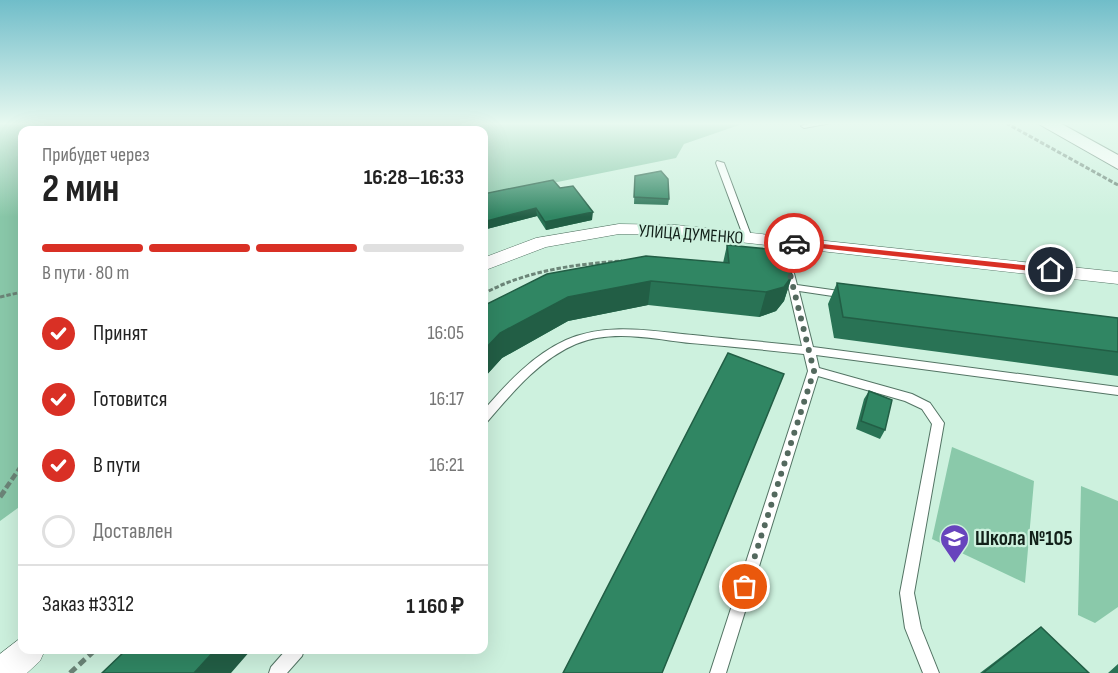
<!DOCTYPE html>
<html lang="ru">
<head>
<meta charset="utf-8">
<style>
  body { margin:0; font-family:"Sofia Sans Condensed",sans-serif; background:#f2f2f2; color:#222; height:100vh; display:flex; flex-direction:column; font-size:22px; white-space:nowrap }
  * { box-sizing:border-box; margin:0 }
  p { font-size:20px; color:#767676 }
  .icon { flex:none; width:33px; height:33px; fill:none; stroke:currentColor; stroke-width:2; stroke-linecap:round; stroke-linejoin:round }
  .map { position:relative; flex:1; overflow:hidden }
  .side { position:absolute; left:18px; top:126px; width:470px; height:528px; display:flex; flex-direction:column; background:#fff; border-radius:12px; box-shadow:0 6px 24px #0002 }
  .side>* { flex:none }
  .pin { position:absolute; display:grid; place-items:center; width:51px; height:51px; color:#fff; margin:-26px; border:3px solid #fff; border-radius:50%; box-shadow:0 2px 6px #0007 }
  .courier { position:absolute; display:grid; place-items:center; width:60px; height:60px; margin:-30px; border:4px solid #d93025; border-radius:50%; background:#fff; color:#222; box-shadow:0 2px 8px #0007 }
  .head em { font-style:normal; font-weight:700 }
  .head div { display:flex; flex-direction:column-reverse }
  .head { display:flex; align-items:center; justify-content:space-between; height:102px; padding:0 24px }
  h1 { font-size:39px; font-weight:700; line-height:45px }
  .bar { display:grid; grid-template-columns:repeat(4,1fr); gap:9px 6px; align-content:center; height:72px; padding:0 24px }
  .bar i { height:8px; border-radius:4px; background:#e0e0e0 }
  .bar .selected { background:#d93025 }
  .bar p { grid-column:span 4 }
  .line { display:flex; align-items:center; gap:15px; padding:0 24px; border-top:2px solid #e0e0e0 }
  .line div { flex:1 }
  ol { padding:0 24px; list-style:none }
  li { display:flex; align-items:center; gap:18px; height:66px }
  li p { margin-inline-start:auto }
  li .icon { padding:6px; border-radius:50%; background:#d93025; color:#fff; stroke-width:4 }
  li:last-child { color:#767676 }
  li i { width:33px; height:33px; border:3px solid #e0e0e0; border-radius:50% }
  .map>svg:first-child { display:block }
  .green { fill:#8ac9aa }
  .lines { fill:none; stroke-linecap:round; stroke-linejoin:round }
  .lane-casing { stroke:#537464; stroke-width:2 }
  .street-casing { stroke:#537464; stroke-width:1 }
  .secondary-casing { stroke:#537464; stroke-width:2 }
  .path-far2 { stroke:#6c8578; stroke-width:3; stroke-dasharray:4.5 2; stroke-linecap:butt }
  .path-far1 { stroke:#6c8578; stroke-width:4.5; stroke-dasharray:7 3; stroke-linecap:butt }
  .path { stroke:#6c8578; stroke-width:5; stroke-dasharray:8 4.5; stroke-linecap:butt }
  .lane { fill:#fff; fill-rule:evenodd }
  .street { fill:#fff; fill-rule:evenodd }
  .secondary { fill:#fff; fill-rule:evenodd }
  .wall { fill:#297355 }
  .shaded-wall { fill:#225e45 }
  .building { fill:#308663; stroke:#225e45; stroke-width:1.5 }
  .route { fill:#d93025 }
  .done { stroke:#53695e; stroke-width:6; stroke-dasharray:0 10.8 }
  .labels { text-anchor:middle; stroke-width:4.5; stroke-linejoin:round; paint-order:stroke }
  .street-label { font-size:18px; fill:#122019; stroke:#cdf1de }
  .near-poi-label { font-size:21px; font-weight:bold; fill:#122019; stroke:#cdf1de; text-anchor:start }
</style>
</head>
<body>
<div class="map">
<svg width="1118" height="673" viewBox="0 0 1118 673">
  <rect width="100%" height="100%" fill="#cdf1de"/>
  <path class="green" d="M0 123H745L684 144 676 158 483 197V130H22V505L0 521Z
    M952 447 1034 481 1025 583 932 539Z
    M1081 486 1118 501V607L1095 623 1078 615Z"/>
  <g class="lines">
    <defs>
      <path id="lane" d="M810 123H831L804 128 801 126Z
        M717 161 724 163 752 238 751 240 748 241 744 238 716 163Z
        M782 239 786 242 797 285 846 292 851 295 846 298 799 291 813 347 1118 387V395L816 355 819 368 912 394 930 403 944 423 914 593 921 628 939 673H923L905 628 900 593 932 424 922 409 905 401 818 376 726 673H710L808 371 804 354C766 350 728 346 690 343 653 339 612 329 576 344 540 359 512 393 487 422L483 424V411C507 383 533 355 566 340 606 322 651 331 693 335 729 339 766 342 802 346L778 242Z
        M286 650H304L302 656 287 673H269L271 667Z"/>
      <path id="street" d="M619 224 676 225 1118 272V284L676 235 619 234 546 247 483 271V258L536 238Z
        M22 637V650H45L40 661 27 673H0V654Z"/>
      <path id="secondary" d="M1037 123H1060L1118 155V169Z"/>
    </defs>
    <use href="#lane" class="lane-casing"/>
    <use href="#street" class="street-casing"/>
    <use href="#secondary" class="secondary-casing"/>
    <path class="path-far2" d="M1006 123 1118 185
      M283 130 288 123
      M483 294C525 271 575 264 622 261
      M0 297 22 292"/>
    <path class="path-far1" d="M6 488 22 465"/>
    <path class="path" d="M0 497 7 487
      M70 673 95 650"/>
    <use href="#lane" class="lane"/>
    <use href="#street" class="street"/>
    <use href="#secondary" class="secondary"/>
  </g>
  <path class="wall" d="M635 176 669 199 668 205 634 204Z
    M560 188 592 220 546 230 537 216 483 230V194Z
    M727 245 792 276 784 301 776 311 759 317 648 305 568 321 502 358 483 379V306L723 263Z
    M837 283 1118 318V376L834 338 828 304Z
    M869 391 885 430 880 439 856 429 864 399Z
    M1041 627 1089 673H980L1027 637Z
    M1118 664V673H1108Z"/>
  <path class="shaded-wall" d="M536 208 537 216 483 230V222Z
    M593 212 592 220 546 230 545 222Z
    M792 276 784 301 776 311 759 317 766 292Z
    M651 281 648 305 568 321 502 358 483 379V351L500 333 568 297Z
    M215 650H251L231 673H194Z"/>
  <path class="building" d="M661 171 668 179 669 199 634 197 635 176Z
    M553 180 560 188 573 186 593 212 545 222 536 208 483 222V194Z
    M727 245 778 250 790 264 792 276 784 287 766 292 651 281 568 297 500 333 483 351V306L547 274 646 256 729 263Z
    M837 283 1118 318V352L843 317Z
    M728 353 784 374 662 673H563Z
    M869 391 892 400 885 430 861 421Z
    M1041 627 1089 673H983Z
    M126 650H215L194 673H102Z"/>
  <linearGradient id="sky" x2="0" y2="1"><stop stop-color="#70bdc9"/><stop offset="0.57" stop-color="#e8f9f0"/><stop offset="1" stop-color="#e8f9f0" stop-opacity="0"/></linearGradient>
  <rect width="1118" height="217" fill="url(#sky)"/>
  <path class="route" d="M794 241 1051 268 1055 270 1051 273 791 245Z"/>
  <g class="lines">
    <path class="done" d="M745 587 814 371 782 242 794 243"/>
  </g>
  <defs>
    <symbol id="school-pin" viewBox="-11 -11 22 30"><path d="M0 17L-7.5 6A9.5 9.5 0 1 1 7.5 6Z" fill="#6744bd" stroke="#cdf1de"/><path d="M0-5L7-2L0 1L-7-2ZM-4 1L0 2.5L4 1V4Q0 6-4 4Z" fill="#fff"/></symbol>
  </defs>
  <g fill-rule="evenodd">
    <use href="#school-pin" x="938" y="522" width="33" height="45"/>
  </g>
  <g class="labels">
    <g class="street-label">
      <text transform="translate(691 234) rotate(4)" y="6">УЛИЦА ДУМЕНКО</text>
    </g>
    <g class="near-poi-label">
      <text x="975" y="545">Школа №105</text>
    </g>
  </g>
</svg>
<div class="pin" style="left:745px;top:587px;background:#ea580c"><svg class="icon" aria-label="bag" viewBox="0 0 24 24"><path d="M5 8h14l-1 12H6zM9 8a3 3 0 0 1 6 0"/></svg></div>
<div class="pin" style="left:1051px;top:270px;background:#1f2937"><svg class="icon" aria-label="home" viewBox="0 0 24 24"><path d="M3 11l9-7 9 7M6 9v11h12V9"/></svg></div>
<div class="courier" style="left:794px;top:243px"><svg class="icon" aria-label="car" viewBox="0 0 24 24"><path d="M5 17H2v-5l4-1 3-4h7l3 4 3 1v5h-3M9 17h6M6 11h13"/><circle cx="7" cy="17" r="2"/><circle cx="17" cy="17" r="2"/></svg></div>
<section class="side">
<div class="head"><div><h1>2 мин</h1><p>Прибудет через</p></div><em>16:28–16:33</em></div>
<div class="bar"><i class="selected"></i><i class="selected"></i><i class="selected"></i><i></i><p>В пути · 80 m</p></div>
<ol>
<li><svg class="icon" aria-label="check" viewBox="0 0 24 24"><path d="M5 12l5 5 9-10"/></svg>Принят<p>16:05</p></li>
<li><svg class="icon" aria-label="check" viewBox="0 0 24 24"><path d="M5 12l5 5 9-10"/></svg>Готовится<p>16:17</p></li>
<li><svg class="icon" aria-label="check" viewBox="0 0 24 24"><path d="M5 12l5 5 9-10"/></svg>В пути<p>16:21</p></li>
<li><i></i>Доставлен</li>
</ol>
<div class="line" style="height:78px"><div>Заказ #3312</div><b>1 160 ₽</b></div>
</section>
</div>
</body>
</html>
